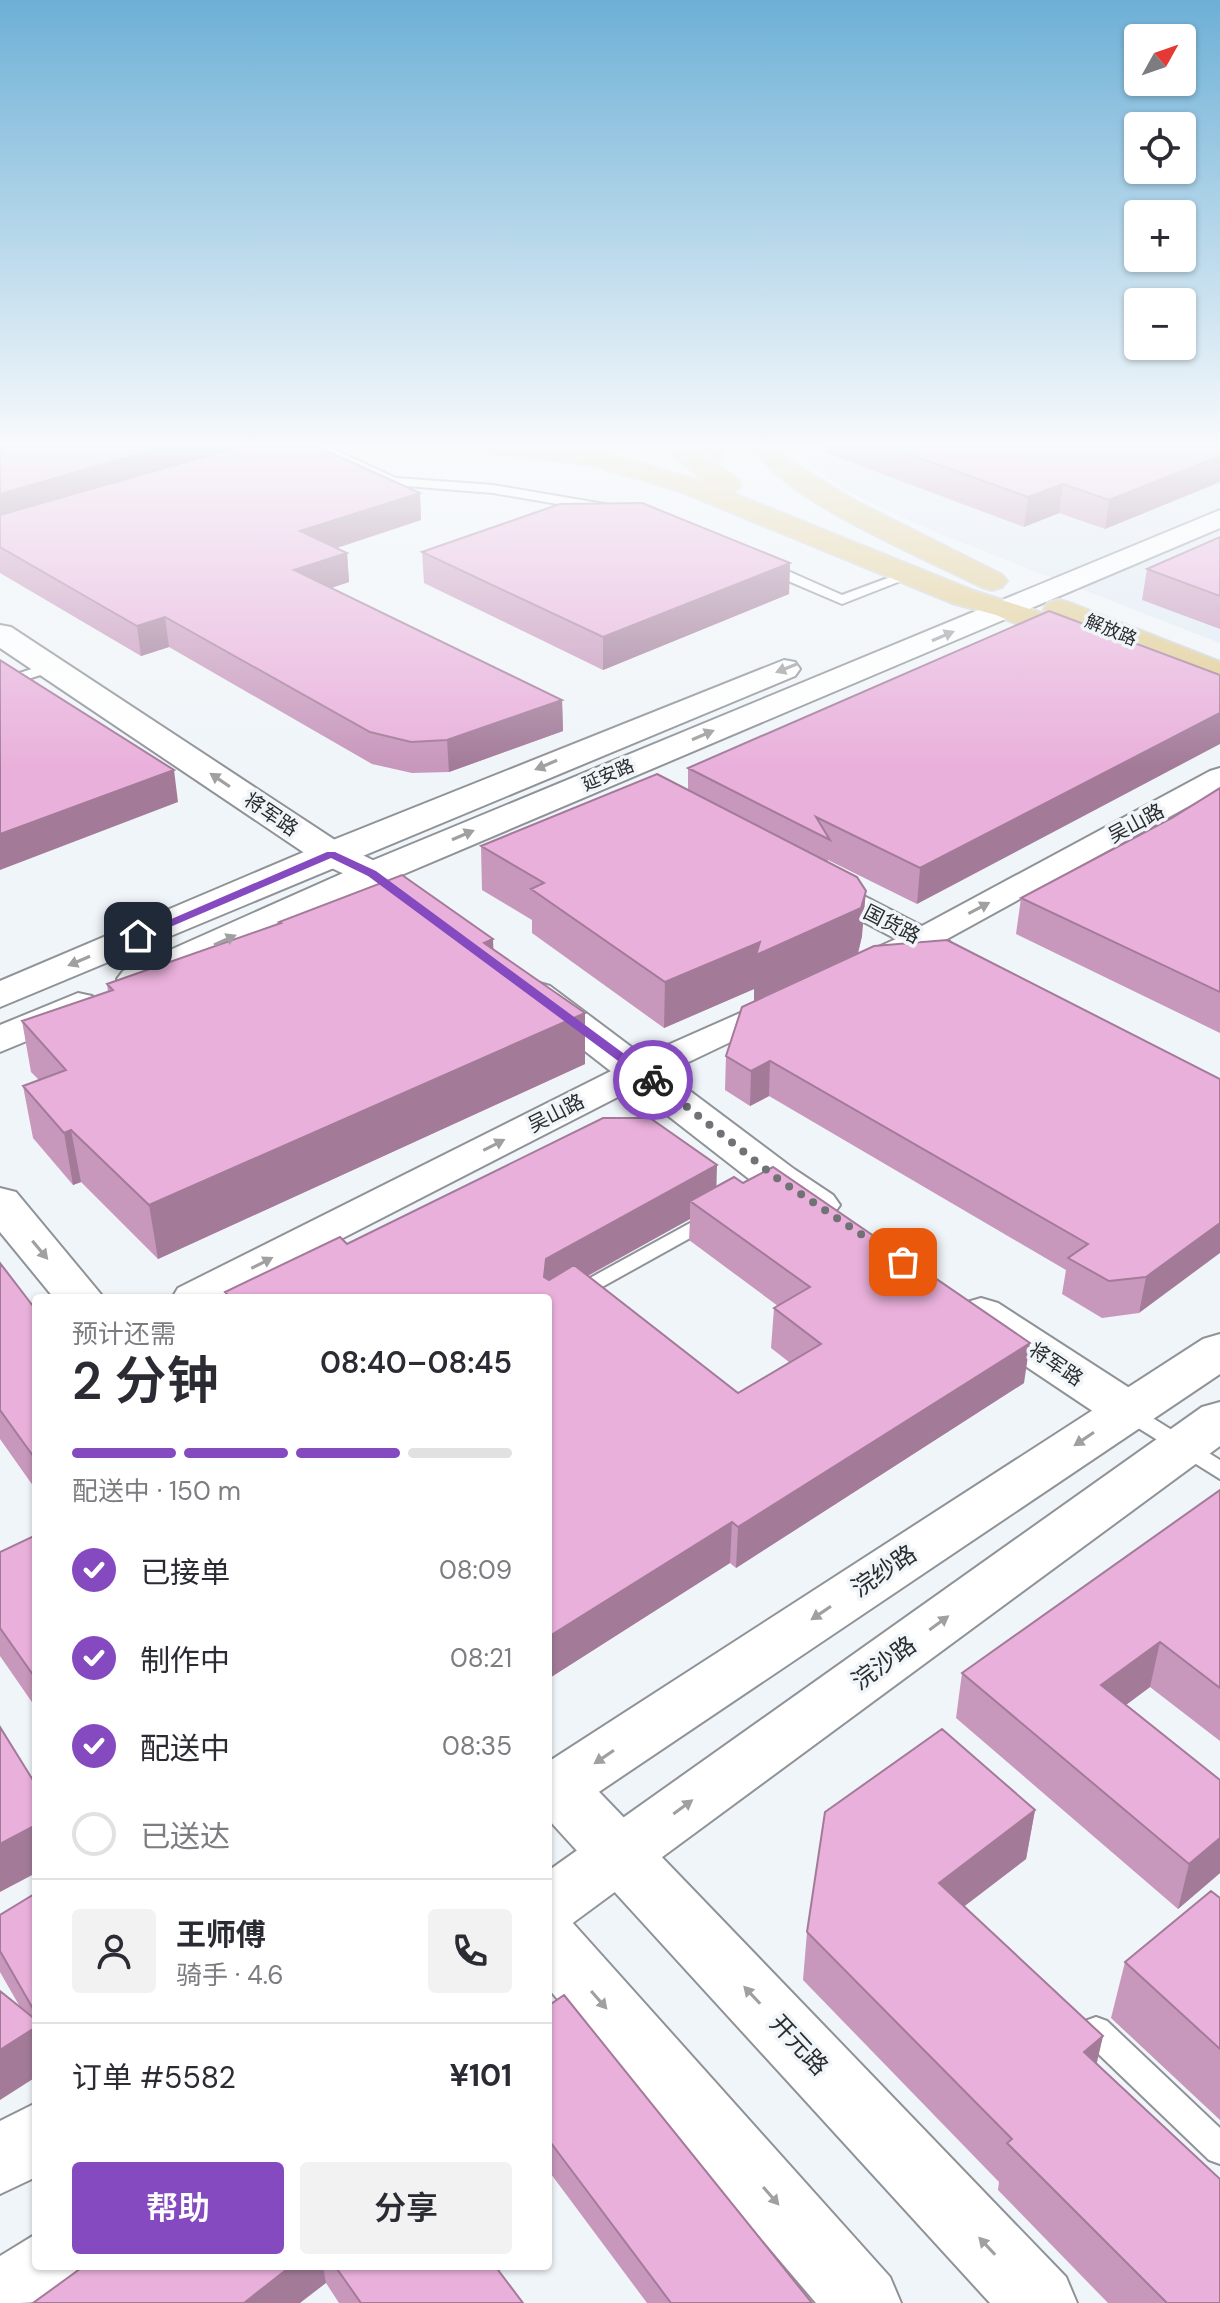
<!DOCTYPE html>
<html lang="zh">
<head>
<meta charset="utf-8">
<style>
  body { margin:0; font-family:"DM Sans","Noto Sans SC",sans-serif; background:#f2f2f3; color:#2b2b33; height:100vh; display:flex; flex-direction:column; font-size:30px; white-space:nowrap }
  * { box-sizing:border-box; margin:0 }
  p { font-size:26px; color:#7c7c81 }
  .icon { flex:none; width:44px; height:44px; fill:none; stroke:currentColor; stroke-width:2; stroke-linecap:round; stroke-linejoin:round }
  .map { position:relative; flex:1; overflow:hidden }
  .drawer { position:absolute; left:32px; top:1294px; width:520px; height:976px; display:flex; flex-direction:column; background:#fff; border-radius:8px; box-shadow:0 2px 6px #0004 }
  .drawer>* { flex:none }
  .needle { width:52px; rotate:50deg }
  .fabs { position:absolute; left:1124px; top:24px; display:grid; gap:16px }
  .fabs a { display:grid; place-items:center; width:72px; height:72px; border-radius:8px; background:#fff; box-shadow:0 2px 6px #0004; font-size:40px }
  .pin { position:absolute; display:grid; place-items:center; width:68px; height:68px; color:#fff; margin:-34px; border-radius:16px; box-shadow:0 4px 12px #0006 }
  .courier { position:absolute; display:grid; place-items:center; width:80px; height:80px; margin:-40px; border:6px solid #864ac0; border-radius:50%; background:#fff; color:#222; box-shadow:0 2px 10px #0007 }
  .headline em { font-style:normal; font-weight:600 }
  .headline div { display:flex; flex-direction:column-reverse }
  .headline { display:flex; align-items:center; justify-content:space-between; height:136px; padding:0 40px }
  h1 { font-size:52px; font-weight:600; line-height:60px }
  .bar { display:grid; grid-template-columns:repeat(4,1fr); gap:12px 8px; align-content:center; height:96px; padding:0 40px }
  .bar i { height:10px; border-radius:6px; background:#e1e1e2 }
  .bar .active { background:#864ac0 }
  .bar p { grid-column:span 4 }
  .line { display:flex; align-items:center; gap:20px; padding:0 40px; border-top:2px solid #e1e1e2 }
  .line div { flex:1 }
  .round { display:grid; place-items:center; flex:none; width:84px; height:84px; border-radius:8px; background:#f2f2f3 }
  ol { padding:0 40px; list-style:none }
  li { display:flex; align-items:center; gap:24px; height:88px }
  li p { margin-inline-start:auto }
  li .icon { padding:8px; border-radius:50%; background:#864ac0; color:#fff; stroke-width:4 }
  li:last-child { color:#7c7c81 }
  li i { width:44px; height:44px; border:4px solid #e1e1e2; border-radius:50% }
  .action { display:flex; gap:16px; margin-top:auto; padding:16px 40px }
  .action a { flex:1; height:92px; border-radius:8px; background:#864ac0; color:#fff; font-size:32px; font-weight:600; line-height:92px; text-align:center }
  .action a+a { background:#f2f2f3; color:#2b2b33 }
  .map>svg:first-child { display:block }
  .built { fill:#e0eaf4 }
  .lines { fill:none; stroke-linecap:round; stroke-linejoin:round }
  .primary-tunnel { stroke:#c9cdd0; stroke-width:29; stroke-dasharray:29 15; stroke-linecap:butt }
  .service-casing { stroke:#8f9397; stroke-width:4 }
  .minor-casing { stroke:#8f9397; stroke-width:4 }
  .tertiary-casing { stroke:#8f9397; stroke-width:4 }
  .secondary-casing { stroke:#8f9397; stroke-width:4 }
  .primary-casing { stroke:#d0d1d1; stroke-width:4 }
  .service { fill:#fff; fill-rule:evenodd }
  .minor { fill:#fff; fill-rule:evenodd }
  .tertiary { fill:#fff; fill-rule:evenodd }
  .secondary { fill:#fff; fill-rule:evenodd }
  .primary { fill:#e0ca8e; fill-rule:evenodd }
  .wall { fill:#c897bc; fill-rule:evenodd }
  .shaded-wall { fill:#a37b99 }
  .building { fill:#e9b0db; stroke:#a37b99; stroke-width:2 }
  .oneway { fill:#a0a0a1 }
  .route { fill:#864ac0 }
  .done { stroke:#707275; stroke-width:8; stroke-dasharray:0 14.4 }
  .labels { text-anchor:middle; stroke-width:7; stroke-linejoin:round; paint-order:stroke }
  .far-street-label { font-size:18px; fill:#2b2c2e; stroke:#f0f5f9 }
  .street-label { font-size:20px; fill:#2b2c2e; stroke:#f0f5f9 }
  .near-street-label { font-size:24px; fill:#2b2c2e; stroke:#f0f5f9 }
</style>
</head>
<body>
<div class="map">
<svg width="1220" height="2303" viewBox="0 0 1220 2303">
  <rect width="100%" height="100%" fill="#f0f5f9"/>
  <path class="built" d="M828 444H1220V643L937 533 847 491 813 467 803 453Z"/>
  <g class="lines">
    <path class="primary-tunnel" d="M696 444 724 466"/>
    <defs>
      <path id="service" d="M305 444H322L396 478 493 485 616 506 622 510 616 514 493 493 394 485Z
        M760 563H770L842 595 904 572 916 575 842 604 760 569Z
        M51 663 58 667 56 670 0 688V679Z
        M712 1211 722 1217 719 1222 548 1317V1301Z
        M1127 1402 1220 1460V1479L1119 1416 1115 1410 1119 1404Z
        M1096 2017 1107 2021 1220 2128V2164L1209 2160 1085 2041 1081 2031 1085 2021Z"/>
      <path id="minor" d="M1220 768V789L947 939 954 947 949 954 937 957 921 952C900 962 878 978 854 972L849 965 854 958 896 939 807 892 802 885 807 878 818 875 829 878 922 926 1210 771Z
        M781 995 793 998 798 1005 793 1012 653 1079 226 1298H172L178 1288 627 1063Z"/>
      <path id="tertiary" d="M0 625 11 627 344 846C371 860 407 873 425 899L419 907C392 914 380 895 358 881 346 874 331 868 318 862L0 648Z
        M536 982 550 986 794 1169 833 1195 840 1205 833 1215C804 1223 786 1205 762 1189L522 1002 516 994 522 986Z
        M0 1188 16 1192 104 1298H54L0 1232Z
        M981 1298 998 1303 1145 1398 1152 1410 1145 1422 1127 1428 1109 1422 964 1325 957 1314 964 1303Z
        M557 1763 578 1770 1066 2277 1077 2303H990L548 1819V1766Z
        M548 1913 571 1921 890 2277 901 2303H816L548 1988Z"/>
      <path id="secondary" d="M1220 510V528L385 882 151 987 137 991 123 987 117 979 123 971 359 866Z
        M784 660 795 662 800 669 795 676 0 1007V981L318 846Z
        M78 993 92 996 98 1005 92 1014 0 1052V1025Z
        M1220 1334V1374L569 1812 548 1819V1762L1203 1339Z
        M1220 1402V1446L570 1925 548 1933V1871L1202 1407Z
        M36 2103V2177L0 2194V2121Z
        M36 2234V2266H83C63 2303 48 2303 0 2303V2256Z"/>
      <path id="primary" d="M467 444H555L588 448 707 483 660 444H690L738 480 741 486 732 493 974 591 1048 615 1044 609 1048 603 1059 600 1070 603 1220 662V683L1095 634 1100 641 1096 648 1085 650 1074 648 996 615 952 603 677 490 587 464 480 452 471 449Z
        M744 444H776L790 461 855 501 1002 575 1007 581 1002 587 992 590 982 587C922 557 804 508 763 460 758 454 750 452 744 444Z"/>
    </defs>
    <use href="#service" class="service-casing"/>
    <use href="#minor" class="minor-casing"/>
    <use href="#tertiary" class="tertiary-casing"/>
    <use href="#secondary" class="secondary-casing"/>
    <use href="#primary" class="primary-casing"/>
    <use href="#service" class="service"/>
    <use href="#minor" class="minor"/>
    <use href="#tertiary" class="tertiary"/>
    <use href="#secondary" class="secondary"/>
    <use href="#primary" class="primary"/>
  </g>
  <path class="wall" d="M0 444 420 493 421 520 337 548 347 553 349 582 330 588 562 700 563 731 449 772 412 773 372 764 169 647 141 656 0 573Z
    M826 444H1220V482L1105 529 1059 513 1024 527 826 453Z
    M1220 537V629L1142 600 1147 569Z
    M422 552 790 563 789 594 603 670 424 583Z
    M1049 611 917 904 828 860V862L862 936 858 953 754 1001V989L664 1028 532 933V920L482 890 481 846 688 790V768Z
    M1220 788V1033L1016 934 1021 898 1172 818Z
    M279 922 493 939V949L585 1013V1064L158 1259 81 1182 73 1185 33 1138 23 1086 39 1080 31 1072 22 1021 108 992 107 984 279 924Z
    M726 1056 1220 1079 1139 1313 1102 1318 1062 1294 1066 1270 769 1096 750 1106 725 1090Z
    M717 1187 1024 1383 736 1568 730 1563 548 1679V1298H226L225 1292 347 1244ZM690 1219 689 1240 778 1306 774 1308 771 1348 789 1362 738 1393 588 1276Z
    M0 1263 36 1310V1490L0 1439Z
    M1220 1490V1741L1150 1687 1126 1705 1220 1780V1873L1178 1909 956 1718 962 1673Z
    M36 1535V1708L0 1656V1552Z
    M1035 1810 1026 1859 964 1906 1103 2036 1096 2063 1220 2303H1108L998 2190 999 2182 803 1980 807 1932Z
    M36 1893V2077L20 2007 0 1972V1915Z
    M1220 1898V2120L1111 2018 1125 1962Z
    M548 2006 812 2303H647L548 2170Z
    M84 2266H495L523 2303H339L326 2283Z"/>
  <path class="shaded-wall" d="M172 444H258L0 523V494Z
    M1220 456V482L1105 529 1109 500Z
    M1063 484 1059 513 1024 527 1028 497Z
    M420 493 421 520 303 559 300 531Z
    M347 553 349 582 296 600 294 570Z
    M790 563 789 594 603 670V637Z
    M165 617 169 647 141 656 137 626Z
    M562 700 563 731 449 772 447 740Z
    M1220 713V744L917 904 920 868Z
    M174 770 178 802 0 870V834Z
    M866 891 862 936 858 953 754 1001V989L664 1028 665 982Z
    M493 939 495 989 484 943Z
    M585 1013V1064L158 1259 149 1205Z
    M770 1061 769 1096 750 1106 751 1071Z
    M71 1130 81 1182 73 1185 64 1133Z
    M717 1165 716 1204 690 1201V1219L547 1298 544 1277 546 1259Z
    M1220 1223V1253L1139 1313 1146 1277Z
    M1030 1343 1024 1383 736 1568 738 1527Z
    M732 1522 730 1563 548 1679V1637Z
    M1160 1642 1150 1687 1092 1730 1101 1685Z
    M1035 1810 1026 1859 932 1931 939 1883Z
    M36 1825V1873L0 1892V1844Z
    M1220 1838V1873L1178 1909 1189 1864Z
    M36 2027V2077L0 2100V2050Z
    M1103 2036 1092 2084 1084 2052Z
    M291 2266H323L326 2283 300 2303H244Z"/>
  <path class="building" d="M0 444H172L0 494Z
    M249 444H311L420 493 300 531 347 553 294 570 562 700 447 740 411 742 370 732 165 617 137 626 0 547V515Z
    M881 444H1220V456L1109 500 1063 484 1028 497Z
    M642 503 790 563 603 637 422 552 560 504Z
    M1220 537V596L1147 569Z
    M1049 611 1220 675V713L920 868 816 817 830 840 688 768Z
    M0 660 174 770 0 834Z
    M657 774 857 877 866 891 861 908 756 955 760 942 665 982 531 889 544 883 481 846Z
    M1220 788V992L1021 898 1172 818Z
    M402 875 493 939 484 943 585 1013 149 1205 71 1130 64 1133 23 1086 66 1070 22 1021 113 990 107 984 281 923 279 922Z
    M947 940 1220 1079V1223L1146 1277 1109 1281 1068 1258 1088 1244 770 1061 751 1071 726 1056 742 1007 874 946Z
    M603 1118H650L717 1165 546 1259 544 1277 549 1280 574 1265 738 1393 821 1344 774 1308 810 1287 690 1201 734 1177 743 1183 773 1167 1030 1343 738 1527 732 1522 548 1637V1298H231L225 1292 340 1237 347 1244Z
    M0 1263 36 1310V1460L0 1410Z
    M1220 1490V1688L1160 1642 1101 1685 1220 1780V1838L1189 1864 962 1673Z
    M36 1535V1679L0 1628V1552Z
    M0 1727 36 1785V1825L0 1844Z
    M942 1729 1035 1810 939 1883 1103 2036 1084 2052 1220 2179V2303H1167L1007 2143 1012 2139 807 1932 825 1812Z
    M1211 1891 1220 1898V2049L1125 1962Z
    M36 1893V2014L0 1951V1915Z
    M0 1991 36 2020V2027L0 2050Z
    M564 1995 812 2303H671L548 2139V2006Z
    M84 2266H291L244 2303H33Z
    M335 2266H495L523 2303H361Z"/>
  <defs><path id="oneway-solid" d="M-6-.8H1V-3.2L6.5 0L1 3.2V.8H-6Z" transform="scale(2)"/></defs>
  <g class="oneway">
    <use href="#oneway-solid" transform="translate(943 636) rotate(-23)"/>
    <use href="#oneway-solid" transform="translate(787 668) rotate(158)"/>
    <use href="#oneway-solid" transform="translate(703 735) rotate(-23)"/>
    <use href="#oneway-solid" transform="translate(546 765) rotate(157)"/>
    <use href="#oneway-solid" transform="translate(220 780) rotate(-146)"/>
    <use href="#oneway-solid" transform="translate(463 835) rotate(-23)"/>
    <use href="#oneway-solid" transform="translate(979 908) rotate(-28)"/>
    <use href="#oneway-solid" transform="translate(225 940) rotate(-24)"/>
    <use href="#oneway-solid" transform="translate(79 961) rotate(157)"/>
    <use href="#oneway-solid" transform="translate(494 1145) rotate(-27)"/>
    <use href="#oneway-solid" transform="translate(40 1250) rotate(50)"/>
    <use href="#oneway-solid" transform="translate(262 1263) rotate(-27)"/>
    <use href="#oneway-solid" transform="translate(1084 1439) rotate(146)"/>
    <use href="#oneway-solid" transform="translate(821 1613) rotate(146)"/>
    <use href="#oneway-solid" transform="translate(939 1623) rotate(-36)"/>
    <use href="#oneway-solid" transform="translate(604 1757) rotate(146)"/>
    <use href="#oneway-solid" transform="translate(683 1807) rotate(-36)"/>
    <use href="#oneway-solid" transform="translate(752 1995) rotate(-133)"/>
    <use href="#oneway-solid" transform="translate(599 2000) rotate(49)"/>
    <use href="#oneway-solid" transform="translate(771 2196) rotate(49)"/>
    <use href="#oneway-solid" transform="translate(987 2246) rotate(-133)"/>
  </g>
  <linearGradient id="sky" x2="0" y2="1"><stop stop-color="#6db0d6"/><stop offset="0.58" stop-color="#f8fafc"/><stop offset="1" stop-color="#f8fafc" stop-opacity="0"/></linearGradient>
  <rect width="1220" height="767" fill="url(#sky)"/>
  <path class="route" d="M327 852H335L376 871 657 1078V1083H648L368 876 331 858 142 939 132 936Z"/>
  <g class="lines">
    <path class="done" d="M653 1080 778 1179 903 1262"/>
  </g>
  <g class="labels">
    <g class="far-street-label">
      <text transform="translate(1111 630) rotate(22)" y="6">解放路</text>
      <text transform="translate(608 775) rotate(-23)" y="6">延安路</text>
    </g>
    <g class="street-label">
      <text transform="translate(271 814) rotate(34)" y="7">将军路</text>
      <text transform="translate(1136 823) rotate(-28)" y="7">吴山路</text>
      <text transform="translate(892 924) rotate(27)" y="7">国货路</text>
      <text transform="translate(556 1113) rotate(-27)" y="7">吴山路</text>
      <text transform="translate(1056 1364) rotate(34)" y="7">将军路</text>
    </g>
    <g class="near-street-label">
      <text transform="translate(884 1571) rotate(-34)" y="8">浣纱路</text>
      <text transform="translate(884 1663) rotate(-36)" y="8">浣沙路</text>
      <text transform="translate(799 2045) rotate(47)" y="8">开元路</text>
    </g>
  </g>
</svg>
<div class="fabs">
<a><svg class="needle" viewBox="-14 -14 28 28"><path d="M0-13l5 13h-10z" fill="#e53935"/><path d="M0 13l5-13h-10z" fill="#7c7c81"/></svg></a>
<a><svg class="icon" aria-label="locate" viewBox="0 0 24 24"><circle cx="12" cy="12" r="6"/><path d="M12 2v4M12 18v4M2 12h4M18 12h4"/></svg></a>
<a>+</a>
<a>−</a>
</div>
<div class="pin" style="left:903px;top:1262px;background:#ea580c"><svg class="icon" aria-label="bag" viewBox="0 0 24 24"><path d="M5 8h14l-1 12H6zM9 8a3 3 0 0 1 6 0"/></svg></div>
<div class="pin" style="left:138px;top:936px;background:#1f2937"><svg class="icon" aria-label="home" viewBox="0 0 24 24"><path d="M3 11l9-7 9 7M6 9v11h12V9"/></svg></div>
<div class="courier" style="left:653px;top:1080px"><svg class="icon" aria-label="bike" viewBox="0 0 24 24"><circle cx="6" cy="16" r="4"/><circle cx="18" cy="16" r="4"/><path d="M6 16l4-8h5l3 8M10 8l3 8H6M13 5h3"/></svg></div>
<section class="drawer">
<div class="headline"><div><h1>2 分钟</h1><p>预计还需</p></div><em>08:40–08:45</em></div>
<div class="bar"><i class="active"></i><i class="active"></i><i class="active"></i><i></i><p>配送中 · 150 m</p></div>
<ol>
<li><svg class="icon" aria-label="check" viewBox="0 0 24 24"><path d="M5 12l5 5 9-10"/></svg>已接单<p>08:09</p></li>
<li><svg class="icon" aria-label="check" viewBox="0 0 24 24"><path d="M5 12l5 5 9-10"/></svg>制作中<p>08:21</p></li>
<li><svg class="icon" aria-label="check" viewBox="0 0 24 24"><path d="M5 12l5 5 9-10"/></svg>配送中<p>08:35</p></li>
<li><i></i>已送达</li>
</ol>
<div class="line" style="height:144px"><a class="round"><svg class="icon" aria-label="person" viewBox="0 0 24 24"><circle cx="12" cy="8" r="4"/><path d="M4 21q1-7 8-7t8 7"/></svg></a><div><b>王师傅</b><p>骑手 · 4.6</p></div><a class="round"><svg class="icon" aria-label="phone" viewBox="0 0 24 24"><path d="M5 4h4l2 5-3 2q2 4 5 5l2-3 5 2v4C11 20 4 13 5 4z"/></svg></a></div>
<div class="line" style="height:104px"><div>订单 #5582</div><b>¥101</b></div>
<div class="action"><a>帮助</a><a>分享</a></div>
</section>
</div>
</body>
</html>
